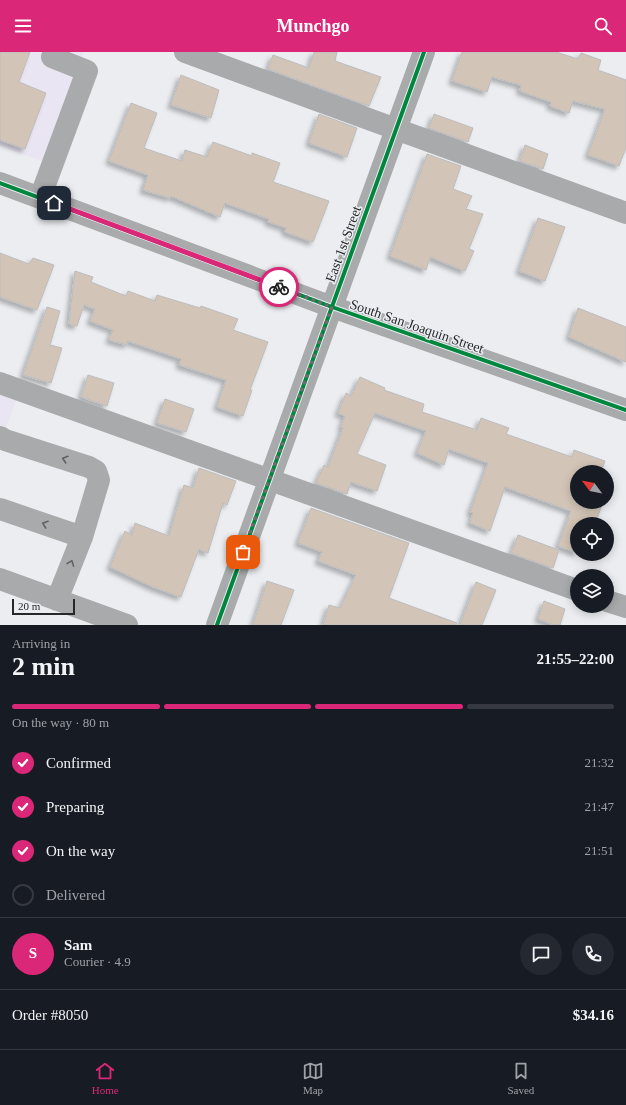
<!DOCTYPE html>
<html lang="en">
<head>
<meta charset="utf-8">
<style>
  body { margin:0; font-family:Georgia,serif; background:#242831; color:#f1f3f6; height:100vh; display:flex; flex-direction:column; font-size:15px; white-space:nowrap }
  * { box-sizing:border-box; margin:0 }
  p { font-size:13px; color:#9ea1a6 }
  .icon { flex:none; width:22px; height:22px; fill:none; stroke:currentColor; stroke-width:2; stroke-linecap:round; stroke-linejoin:round }
  .map { position:relative; height:573px; overflow:hidden }
  .side { display:flex; flex-direction:column; background:#171b24; flex:1 }
  .side>* { flex:none }
  .needle { width:26px; rotate:302deg }
  .fabs { position:absolute; left:570px; top:413px; display:grid; gap:8px }
  .fabs a { display:grid; place-items:center; width:44px; height:44px; border-radius:50%; background:#171b24; box-shadow:0 2px 10px #0003; font-size:20px }
  .scale { position:absolute; left:12px; bottom:10px; width:63px; box-sizing:border-box; padding-left:4px; border:2px solid #27282a; border-top:0; font-size:11px; line-height:14px; white-space:nowrap; color:#27282a; -webkit-text-stroke:3px #eaedf1; paint-order:stroke }
  .pin { position:absolute; display:grid; place-items:center; width:34px; height:34px; color:#fff; margin:-17px; border-radius:8px; box-shadow:0 2px 6px #0006 }
  .courier { position:absolute; display:grid; place-items:center; width:40px; height:40px; margin:-20px; border:3px solid #db2777; border-radius:50%; background:#fff; color:#222; box-shadow:0 1px 5px #0007 }
  .summary em { font-style:normal; font-weight:700 }
  .summary div { display:flex; flex-direction:column-reverse }
  .summary { display:flex; align-items:center; justify-content:space-between; height:68px; padding:0 12px }
  h1 { font-size:26px; font-weight:700; line-height:30px }
  .bar { display:grid; grid-template-columns:repeat(4,1fr); gap:6px 4px; align-content:center; height:48px; padding:0 12px }
  .bar i { height:5px; border-radius:3px; background:#363941 }
  .bar .current { background:#db2777 }
  .bar p { grid-column:span 4 }
  .line { display:flex; align-items:center; gap:10px; padding:0 12px; border-top:1px solid #363941 }
  .line div { flex:1 }
  .round { display:grid; place-items:center; flex:none; width:42px; height:42px; border-radius:21px; background:#242831 }
  ol { padding:0 12px; list-style:none }
  li { display:flex; align-items:center; gap:12px; height:44px }
  li p { margin-inline-start:auto }
  li .icon { padding:4px; border-radius:50%; background:#db2777; color:#fff; stroke-width:4 }
  li:last-child { color:#9ea1a6 }
  li i { width:22px; height:22px; border:2px solid #363941; border-radius:50% }
  header { display:flex; justify-content:space-between; align-items:center; height:52px; padding:0 12px; background:#db2777; color:#fff; font-size:18px; font-weight:700 }
  .tab-bar { display:flex; justify-content:space-around; align-items:center; height:56px; border-top:1px solid #363941; background:#171b24; font-size:11px; color:#9ea1a6 }
  .tab-bar a { display:grid; justify-items:center; gap:2px }
  .tab-bar .current { color:#db2777 }
  .map>svg:first-child { display:block }
  .commercial { fill:#e9e5f2 }
  .building { fill:#d2c4b7; stroke:#bdbdbe; filter:url(#shadow) }
  .lines { fill:none; stroke-linecap:round; stroke-linejoin:round }
  .minor { stroke:#a9aaab; stroke-width:22 }
  .cycleway-casing { stroke:#eaedf1; stroke-width:6 }
  .cycleway { stroke:#00873e; stroke-width:4 }
  .oneway { stroke:#626264 }
  .done { stroke:#6c6d6f; stroke-width:4; stroke-dasharray:0 7.2 }
  .route { stroke:#db2777; stroke-width:5 }
  .labels { text-anchor:middle; stroke-width:3; stroke-linejoin:round; paint-order:stroke }
  .street-label { font-size:14px; fill:#27282a; stroke:#eaedf1 }
</style>
</head>
<body>
<header><svg class="icon" aria-label="menu" viewBox="0 0 24 24"><path d="M4 6h16M4 12h16M4 18h16"/></svg>Munchgo<svg class="icon" aria-label="search" viewBox="0 0 24 24"><circle cx="10" cy="10" r="6"/><path d="M15 15l6 6"/></svg></header>
<div class="map">
<svg width="626" height="573" viewBox="0 0 626 573">
  <defs>
    <filter id="shadow"><feDropShadow dx="-3.5" dy="3.5" stdDeviation="2" flood-color="#0004"/></filter>
  </defs>
  <rect width="100%" height="100%" fill="#ebedf0"/>
  <path class="commercial" d="M0 0H84L44 110 0 94Z
    M0 340 17 346 0 392Z"/>
  <path class="building" d="M0 0H30L19 30 46 41 25 97 0 88Z
    M314 0H337L335 9 381 25 369 54 268 17 273 3 309 16Z
    M462 0H556L578 7 581 1 601 8 598 18 626 28V96L619 114 588 103 605 57 573 49 569 61 550 54 551 50 520 39 521 33 492 25 487 40 452 29Z
    M181 23 219 38 211 66 171 53Z
    M131 51 157 61 144 96 182 109 185 98 207 105 213 90 252 104V101L280 111 273 130 329 149 313 190 285 180 286 176 268 170 269 167 225 151 220 165 171 144 170 146 143 138 148 123 109 109Z
    M319 62 357 76 347 105 309 91Z
    M434 62 473 76 468 90 429 76Z
    M525 93 548 102 543 117 520 109Z
    M427 102 461 114 453 137 472 144 466 157 483 162 469 197 474 199 465 219 430 205 426 218 390 204Z
    M538 166 565 175 545 229 519 219Z
    M0 201 29 212 33 206 54 213 37 258 0 245Z
    M75 219 93 225 91 230 126 244 128 239 155 249 157 243 200 256 201 254 238 267 233 278 268 290 250 338H252L243 364 217 355 226 328 179 313 181 307 128 289 127 293 109 288 113 278 90 269 95 257 84 253 77 274 69 272Z
    M47 255 60 259 50 293 62 296 51 331 23 323Z
    M578 256 626 275V310L569 285Z
    M88 323 114 331 107 354 81 345Z
    M360 325 385 336 384 338 424 352 422 360 477 378 481 366 509 376 506 382 572 405 574 398 605 409 601 420H577V450H603L595 472H577V501L558 494 571 459 505 435 490 479 470 471 473 461 470 460 488 411 449 397 444 413 417 401 426 379 375 361 357 402 386 413 377 439 351 430 347 442 316 431 324 413 328 415 343 376 341 375 345 364 338 361 346 341 351 344Z
    M165 347 194 357 186 380 157 371Z
    M199 416 236 429 227 453 223 451 208 501 199 497 181 545 153 535 110 515 125 479 132 483 135 471 169 484 184 433 193 436Z
    M311 456 409 491 389 546 457 571 456 573H323L329 553 340 556 356 523 318 509 322 500 298 491Z
    M518 483 559 498 553 516 511 501Z
    M267 529 294 538 281 573H253Z
    M476 530 496 538 482 573H460Z
    M544 549 565 557 560 573H554L538 567Z"/>
  <g class="lines">
    <path class="minor" d="M185 0 626 161
      M0 131 332 255 626 358
      M40 146 87 19 52 5
      M0 331 577 538
      M0 385 5 388 89 415 96 419 99 428 82 485 57 548
      M0 457 82 485
      M0 527 127 573
      M607 549 626 555
      M217 573 424 0"/>
    <defs>
      <path id="cycleway" d="M0 131 332 255 626 358
        M217 573 424 0"/>
    </defs>
    <use href="#cycleway" class="cycleway-casing"/>
    <use href="#cycleway" class="cycleway"/>
  </g>
  <defs><path id="oneway-chevron" d="M-2-3.5L2.5 0L-2 3.5" fill="none" stroke-width="1.6" stroke-linecap="round" stroke-linejoin="round"/></defs>
  <g class="oneway">
    <use href="#oneway-chevron" transform="translate(65 407) rotate(-162)"/>
    <use href="#oneway-chevron" transform="translate(45 472) rotate(-161)"/>
    <use href="#oneway-chevron" transform="translate(71 511) rotate(-69)"/>
  </g>
  <g class="lines">
    <path class="done" d="M243 500 332 255 279 235"/>
    <path class="route" d="M54 151 279 235"/>
  </g>
  <g class="labels">
    <g class="street-label">
      <text transform="translate(343 192) rotate(-70)" y="5">East 1st Street</text>
      <text transform="translate(417 274) rotate(19)" y="5">South San Joaquin Street</text>
    </g>
  </g>
</svg>
<div class="fabs">
<a><svg class="needle" viewBox="-14 -14 28 28"><path d="M0-13l5 13h-10z" fill="#e53935"/><path d="M0 13l5-13h-10z" fill="#9ea1a6"/></svg></a>
<a><svg class="icon" aria-label="locate" viewBox="0 0 24 24"><circle cx="12" cy="12" r="6"/><path d="M12 2v4M12 18v4M2 12h4M18 12h4"/></svg></a>
<a><svg class="icon" aria-label="layers" viewBox="0 0 24 24"><path d="M12 4l9 5-9 5-9-5zM3 14l9 5 9-5"/></svg></a>
</div>
<div class="scale">20 m</div>
<div class="pin" style="left:243px;top:500px;background:#ea580c"><svg class="icon" aria-label="bag" viewBox="0 0 24 24"><path d="M5 8h14l-1 12H6zM9 8a3 3 0 0 1 6 0"/></svg></div>
<div class="pin" style="left:54px;top:151px;background:#1f2937"><svg class="icon" aria-label="home" viewBox="0 0 24 24"><path d="M3 11l9-7 9 7M6 9v11h12V9"/></svg></div>
<div class="courier" style="left:279px;top:235px"><svg class="icon" aria-label="bike" viewBox="0 0 24 24"><circle cx="6" cy="16" r="4"/><circle cx="18" cy="16" r="4"/><path d="M6 16l4-8h5l3 8M10 8l3 8H6M13 5h3"/></svg></div>
</div>
<section class="side">
<div class="summary"><div><h1>2 min</h1><p>Arriving in</p></div><em>21:55–22:00</em></div>
<div class="bar"><i class="current"></i><i class="current"></i><i class="current"></i><i></i><p>On the way · 80 m</p></div>
<ol>
<li><svg class="icon" aria-label="check" viewBox="0 0 24 24"><path d="M5 12l5 5 9-10"/></svg>Confirmed<p>21:32</p></li>
<li><svg class="icon" aria-label="check" viewBox="0 0 24 24"><path d="M5 12l5 5 9-10"/></svg>Preparing<p>21:47</p></li>
<li><svg class="icon" aria-label="check" viewBox="0 0 24 24"><path d="M5 12l5 5 9-10"/></svg>On the way<p>21:51</p></li>
<li><i></i>Delivered</li>
</ol>
<div class="line" style="height:72px"><b class="round" style="background:#db2777;color:#fff">S</b><div><b>Sam</b><p>Courier · 4.9</p></div><a class="round"><svg class="icon" aria-label="chat" viewBox="0 0 24 24"><path d="M4 5h16v11H9l-5 4z"/></svg></a><a class="round"><svg class="icon" aria-label="phone" viewBox="0 0 24 24"><path d="M5 4h4l2 5-3 2q2 4 5 5l2-3 5 2v4C11 20 4 13 5 4z"/></svg></a></div>
<div class="line" style="height:52px"><div>Order #8050</div><b>$34.16</b></div>
</section>
<nav class="tab-bar">
<a class="current"><svg class="icon" aria-label="home" viewBox="0 0 24 24"><path d="M3 11l9-7 9 7M6 9v11h12V9"/></svg>Home</a>
<a><svg class="icon" aria-label="map" viewBox="0 0 24 24"><path d="M3 6l6-2 6 2 6-2v14l-6 2-6-2-6 2zM9 4v14M15 6v14"/></svg>Map</a>
<a><svg class="icon" aria-label="saved" viewBox="0 0 24 24"><path d="M7 4h10v16l-5-4-5 4z"/></svg>Saved</a>
</nav>
</body>
</html>
